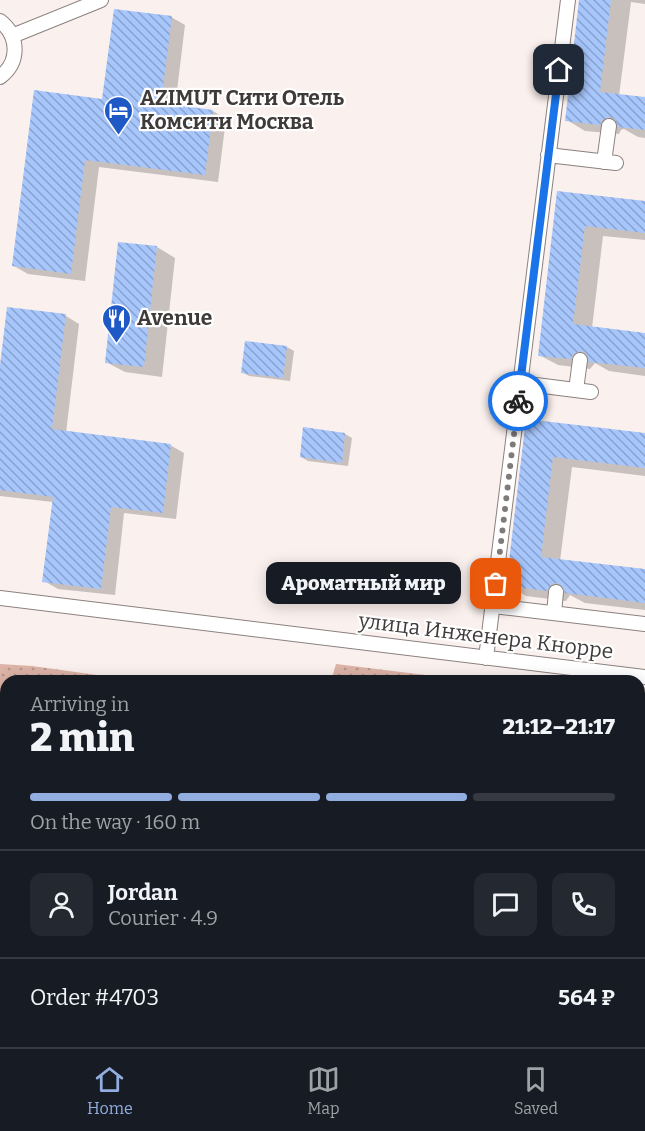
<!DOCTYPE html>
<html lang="en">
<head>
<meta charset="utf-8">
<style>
  body { margin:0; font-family:Bitter,serif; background:#242831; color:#f1f3f6; height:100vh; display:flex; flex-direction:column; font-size:22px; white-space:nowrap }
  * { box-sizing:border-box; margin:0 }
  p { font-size:20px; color:#9ea1a6 }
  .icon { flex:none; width:33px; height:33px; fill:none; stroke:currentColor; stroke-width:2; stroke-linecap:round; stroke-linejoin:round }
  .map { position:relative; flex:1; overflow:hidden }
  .side { position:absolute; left:0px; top:675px; width:645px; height:372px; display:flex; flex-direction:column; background:#171b24; border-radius:18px 18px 0 0; box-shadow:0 3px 15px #0003 }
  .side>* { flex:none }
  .pin { position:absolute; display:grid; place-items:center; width:51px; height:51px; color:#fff; margin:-26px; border-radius:12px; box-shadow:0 3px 9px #0006 }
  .courier { position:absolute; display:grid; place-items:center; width:60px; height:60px; margin:-30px; border:4px solid #1a73e8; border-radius:50%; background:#fff; color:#222; box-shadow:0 2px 8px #0007 }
  .bubble { position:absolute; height:42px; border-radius:12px; background:#171b24; box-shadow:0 3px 15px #0003; font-size:20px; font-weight:800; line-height:42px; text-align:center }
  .headline em { font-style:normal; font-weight:800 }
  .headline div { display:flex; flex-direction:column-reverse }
  .headline { display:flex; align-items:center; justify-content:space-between; height:102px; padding:0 30px }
  h1 { font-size:39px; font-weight:800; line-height:45px }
  .bar { display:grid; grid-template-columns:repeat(4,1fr); gap:9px 6px; align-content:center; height:72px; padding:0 30px }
  .bar i { height:8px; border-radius:4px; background:#363941 }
  .bar .active { background:#92aee0 }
  .bar p { grid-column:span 4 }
  .line { display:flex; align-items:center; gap:15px; padding:0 30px; border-top:2px solid #363941 }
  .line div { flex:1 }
  .round { display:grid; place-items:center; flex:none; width:63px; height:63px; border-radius:12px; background:#242831 }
  .dock { display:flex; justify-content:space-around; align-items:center; height:84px; border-top:2px solid #363941; background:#171b24; font-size:16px; color:#9ea1a6 }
  .dock a { display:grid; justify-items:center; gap:3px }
  .dock .active { color:#92aee0 }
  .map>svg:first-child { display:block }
  .grass { fill:url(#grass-dots) }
  .forest { fill:url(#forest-firs) }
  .shadow { fill:#0003 }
  .building { fill:url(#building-back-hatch) }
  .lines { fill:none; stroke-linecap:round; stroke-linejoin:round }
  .minor-casing { stroke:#8b817e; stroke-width:16 }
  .minor { stroke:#fff; stroke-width:14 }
  .done { stroke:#807a79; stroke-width:6; stroke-dasharray:0 10.8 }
  .route { stroke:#1a73e8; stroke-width:8 }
  .labels { text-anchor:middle; stroke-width:4.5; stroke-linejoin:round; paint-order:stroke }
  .poi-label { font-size:21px; font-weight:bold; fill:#3f3b3a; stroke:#fff; text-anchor:start }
  .street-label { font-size:21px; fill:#3f3b3a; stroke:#fff }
</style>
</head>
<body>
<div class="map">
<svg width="645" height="1047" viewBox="0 0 645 1047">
  <defs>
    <pattern id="grass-dots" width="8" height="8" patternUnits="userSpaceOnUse" patternTransform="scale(1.5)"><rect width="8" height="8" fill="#ddb4a7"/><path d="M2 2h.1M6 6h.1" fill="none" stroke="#b59489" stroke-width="1.8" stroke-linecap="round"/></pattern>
    <pattern id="forest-firs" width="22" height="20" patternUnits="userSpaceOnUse" patternTransform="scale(1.5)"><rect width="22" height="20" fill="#ddb4a7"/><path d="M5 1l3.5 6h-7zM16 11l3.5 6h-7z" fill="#b59489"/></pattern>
    <pattern id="building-back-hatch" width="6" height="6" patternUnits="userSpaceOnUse" patternTransform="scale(1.5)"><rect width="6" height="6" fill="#a7c6fc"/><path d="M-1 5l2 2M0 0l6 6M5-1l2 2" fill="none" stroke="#89a2cd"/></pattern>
  </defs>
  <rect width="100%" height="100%" fill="#faf0ed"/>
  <path class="grass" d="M0 664 32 666 140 681H6V819L0 818Z
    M336 664 474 681H331Z
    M639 702H645V898L639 897Z"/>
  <path class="forest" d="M491 1041H547L552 1044C569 1036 601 1041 619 1047H474Z"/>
  <path class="shadow" d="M581 0H645V4L631 2 619 96 645 99V138L638 137 624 129 621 130 619 134 585 131 567 120Z
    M171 17 185 25 175 107 213 111 226 119 218 182 99 167 85 281 28 274 14 266 104 100Z
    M559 192 645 203V240L603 236 592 328 645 334V376L609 371 595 363 590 369 558 365 539 355Z
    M157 247 175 258 162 377 125 372 106 362Z
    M66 316 79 324 66 433 170 445 184 453 176 519 124 513 115 595 58 589 44 581 53 502 0 496V377Z
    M246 342 287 347 294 351 290 381 249 376 242 372Z
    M528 421 645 435V476L572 467 560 561 645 571V610L585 603 570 595 566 601 526 596 508 585Z
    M305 429 345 434 352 438 348 466 308 461 301 457Z
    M23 1041H280L281 1042V1047H23Z"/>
  <path class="building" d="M579 0H611L600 92 645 97V130L618 127 615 119 610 117 602 120 600 125 565 121Z
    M114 9 172 16 161 103 213 110 205 175 85 160 71 274 12 266 34 90 102 99Z
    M557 191 645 201V233L585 226 573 324 645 333V368L589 362 586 353 581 351 573 354 571 359 538 356Z
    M118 242 157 246 144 367 105 363Z
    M7 307 66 314 52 429 171 444 163 513 111 507 101 589 42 582 53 497 0 490V365Z
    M245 341 287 346 283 378 241 373Z
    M526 419 645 433V468L553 457 541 557 645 569V603L565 593 564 588 557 583 552 584 547 591 506 586Z
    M303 427 345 433 342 463 300 457Z"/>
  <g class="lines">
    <defs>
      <path id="minor" d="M0 21C19 36 20 62 0 77
        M12 36 101 0
        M548 155 616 163
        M604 162 609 126
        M520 383 591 392
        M576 390 580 360
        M0 598 645 677
        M493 606 645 624
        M554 613 556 592
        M486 658 568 0
        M0 838 6 840
        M0 894 6 895
        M639 911 645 912
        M0 945H6
        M639 969 645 967
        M0 972H6
        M343 1041 344 1047
        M310 1047V1041
        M411 1047 429 1041"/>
    </defs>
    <use href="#minor" class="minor-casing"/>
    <use href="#minor" class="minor"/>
  </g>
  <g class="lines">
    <path class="done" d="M496 584 518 401"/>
    <path class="route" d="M518 401 559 70"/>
  </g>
  <defs>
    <symbol id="hotel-pin" viewBox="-11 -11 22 30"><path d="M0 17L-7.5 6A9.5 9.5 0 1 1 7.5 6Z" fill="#1f59c6" stroke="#fff"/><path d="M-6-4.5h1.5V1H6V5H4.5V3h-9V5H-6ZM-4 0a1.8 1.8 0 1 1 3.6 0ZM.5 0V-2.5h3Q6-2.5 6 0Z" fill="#fff"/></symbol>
    <symbol id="restaurant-pin" viewBox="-11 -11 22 30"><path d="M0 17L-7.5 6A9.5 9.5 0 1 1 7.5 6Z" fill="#1f59c6" stroke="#fff"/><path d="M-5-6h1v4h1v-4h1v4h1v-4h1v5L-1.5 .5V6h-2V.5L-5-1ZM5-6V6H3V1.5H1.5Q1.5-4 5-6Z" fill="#fff"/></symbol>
  </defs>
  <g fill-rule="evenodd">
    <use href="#hotel-pin" x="102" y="94" width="33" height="45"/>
    <use href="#restaurant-pin" x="100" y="302" width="33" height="45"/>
  </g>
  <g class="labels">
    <g class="poi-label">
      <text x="140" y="105">AZIMUT Сити Отель<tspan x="140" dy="24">Комсити Москва</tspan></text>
      <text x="137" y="325">Avenue</text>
    </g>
    <g class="street-label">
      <text transform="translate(486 636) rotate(7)" y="7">улица Инженера Кнорре</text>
    </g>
  </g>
</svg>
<div class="pin" style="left:496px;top:584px;background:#ea580c"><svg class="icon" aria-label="bag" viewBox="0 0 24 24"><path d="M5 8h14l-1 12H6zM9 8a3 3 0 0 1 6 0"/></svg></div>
<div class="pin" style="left:559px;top:70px;background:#1f2937"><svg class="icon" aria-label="home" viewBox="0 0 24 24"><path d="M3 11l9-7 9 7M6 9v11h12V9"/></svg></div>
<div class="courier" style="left:518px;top:401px"><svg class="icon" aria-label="bike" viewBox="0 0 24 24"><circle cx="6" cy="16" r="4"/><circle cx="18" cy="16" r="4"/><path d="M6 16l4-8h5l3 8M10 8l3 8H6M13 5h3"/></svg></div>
<div class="bubble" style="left:266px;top:562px;width:195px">Ароматный мир</div>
<section class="side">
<div class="headline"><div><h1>2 min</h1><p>Arriving in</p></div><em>21:12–21:17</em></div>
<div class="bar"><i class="active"></i><i class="active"></i><i class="active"></i><i></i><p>On the way · 160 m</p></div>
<div class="line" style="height:108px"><a class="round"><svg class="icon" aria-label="person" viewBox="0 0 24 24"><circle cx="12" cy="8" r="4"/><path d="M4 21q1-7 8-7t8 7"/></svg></a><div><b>Jordan</b><p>Courier · 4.9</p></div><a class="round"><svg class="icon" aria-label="chat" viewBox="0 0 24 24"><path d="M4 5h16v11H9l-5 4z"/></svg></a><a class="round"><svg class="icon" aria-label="phone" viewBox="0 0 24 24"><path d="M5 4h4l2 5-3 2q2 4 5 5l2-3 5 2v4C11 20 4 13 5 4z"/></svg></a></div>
<div class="line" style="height:78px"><div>Order #4703</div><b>564 ₽</b></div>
</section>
</div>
<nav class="dock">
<a class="active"><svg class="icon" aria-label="home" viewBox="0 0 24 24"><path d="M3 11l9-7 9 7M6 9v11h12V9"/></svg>Home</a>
<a><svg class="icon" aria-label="map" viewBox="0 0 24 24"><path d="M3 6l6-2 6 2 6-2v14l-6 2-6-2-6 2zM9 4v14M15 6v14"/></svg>Map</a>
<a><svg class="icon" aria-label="saved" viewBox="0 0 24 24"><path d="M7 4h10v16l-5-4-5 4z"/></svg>Saved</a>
</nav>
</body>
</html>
